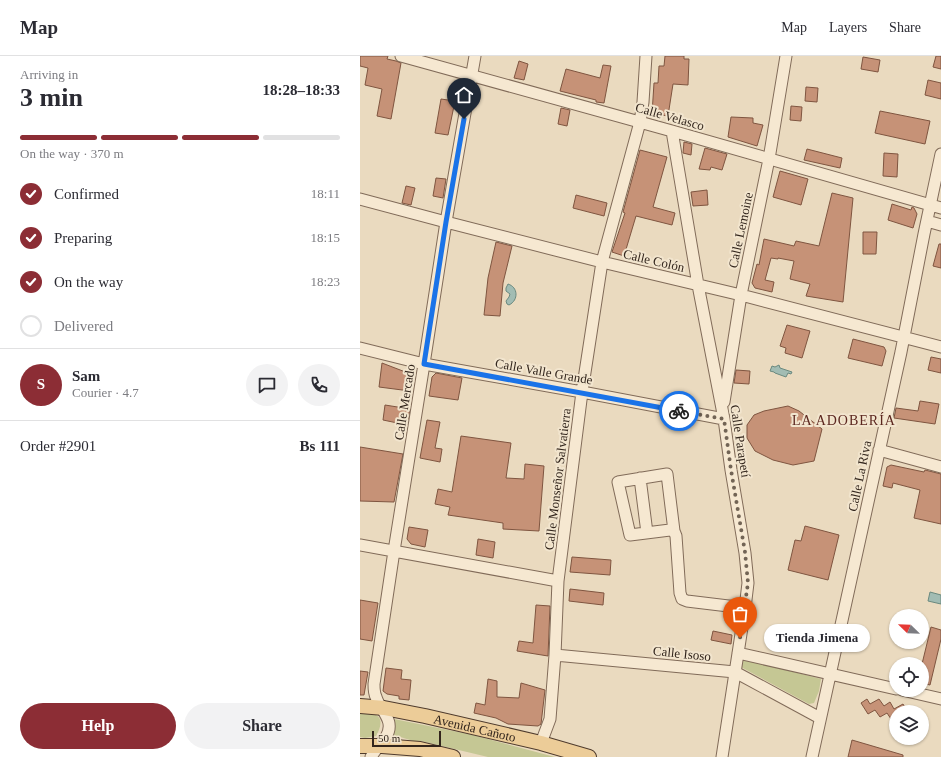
<!DOCTYPE html>
<html lang="en">
<head>
<meta charset="utf-8">
<style>
  body { margin:0; font-family:"Times New Roman",serif; background:#f2f2f3; color:#2b2b33; height:100vh; display:flex; flex-direction:column; font-size:15px; white-space:nowrap }
  * { box-sizing:border-box; margin:0 }
  p { font-size:13px; color:#7c7c81 }
  .icon { flex:none; width:22px; height:22px; fill:none; stroke:currentColor; stroke-width:2; stroke-linecap:round; stroke-linejoin:round }
  .map { position:relative; flex:1; overflow:hidden }
  .sheet { display:flex; flex-direction:column; background:#fff; width:360px }
  .sheet>* { flex:none }
  .needle { width:26px; rotate:293deg }
  .controls { position:absolute; left:529px; top:553px; display:grid; gap:8px }
  .controls a { display:grid; place-items:center; width:40px; height:40px; border-radius:50%; background:#fff; box-shadow:0 1px 3px #0004; font-size:20px }
  .scale { position:absolute; left:12px; bottom:10px; width:69px; box-sizing:border-box; padding-left:4px; border:2px solid #32251c; border-top:0; font-size:11px; line-height:14px; white-space:nowrap; color:#32251c; -webkit-text-stroke:3px #f2e5ce; paint-order:stroke }
  .pin { position:absolute; display:grid; place-items:center; width:34px; height:34px; color:#fff; margin:-41px -17px; border-radius:50% 50% 50% 0; rotate:-45deg; box-shadow:0 0 4px #0007 }
  .pin .icon { rotate:45deg }
  .courier { position:absolute; display:grid; place-items:center; width:40px; height:40px; margin:-20px; border:3px solid #1a73e8; border-radius:50%; background:#fff; color:#222; box-shadow:0 1px 5px #0007 }
  .bubble { position:absolute; height:28px; border-radius:14px; background:#fff; box-shadow:0 1px 3px #0004; font-size:13px; font-weight:800; line-height:28px; text-align:center }
  .head em { font-style:normal; font-weight:800 }
  .head div { display:flex; flex-direction:column-reverse }
  .head { display:flex; align-items:center; justify-content:space-between; height:68px; padding:0 20px }
  h1 { font-size:26px; font-weight:800; line-height:30px }
  .bar { display:grid; grid-template-columns:repeat(4,1fr); gap:6px 4px; align-content:center; height:48px; padding:0 20px }
  .bar i { height:5px; border-radius:3px; background:#e1e1e2 }
  .bar .current { background:#8c2d35 }
  .bar p { grid-column:span 4 }
  .line { display:flex; align-items:center; gap:10px; padding:0 20px; border-top:1px solid #e1e1e2 }
  .line div { flex:1 }
  .round { display:grid; place-items:center; flex:none; width:42px; height:42px; border-radius:21px; background:#f2f2f3 }
  ol { padding:0 20px; list-style:none }
  li { display:flex; align-items:center; gap:12px; height:44px }
  li p { margin-inline-start:auto }
  li .icon { padding:4px; border-radius:50%; background:#8c2d35; color:#fff; stroke-width:4 }
  li:last-child { color:#7c7c81 }
  li i { width:22px; height:22px; border:2px solid #e1e1e2; border-radius:50% }
  .action { display:flex; gap:8px; margin-top:auto; padding:8px 20px }
  .action a { flex:1; height:46px; border-radius:24px; background:#8c2d35; color:#fff; font-size:16px; font-weight:800; line-height:46px; text-align:center }
  .action a+a { background:#f2f2f3; color:#2b2b33 }
  header { display:flex; align-items:center; gap:24px; box-sizing:border-box; height:56px; padding:0 20px; background:#fff; border-bottom:1px solid #e1e1e2 }
  header strong { font-size:19px }
  nav { display:flex; gap:22px; margin-inline-start:auto; font-size:14px }
  main { display:flex; flex:1; min-height:0 }
  .map>svg:first-child { display:block }
  .green { fill:#c5c794 }
  .water { fill:#a2bcb3; stroke:#6a897f }
  .building { fill:#c69277; stroke:#7f5540 }
  .lines { fill:none; stroke-linecap:round; stroke-linejoin:round }
  .minor-casing { stroke:#816b59; stroke-width:13 }
  .major-casing { stroke:#4f3b2d; stroke-width:16 }
  .minor { stroke:#f6e8d1; stroke-width:11 }
  .major { stroke:#eccc98; stroke-width:14 }
  .done { stroke:#726455; stroke-width:4; stroke-dasharray:0 7.2 }
  .route { stroke:#1a73e8; stroke-width:5 }
  .labels { text-anchor:middle; stroke-width:4; stroke-linejoin:round; paint-order:stroke }
  .street-label { font-size:13px; fill:#32251c; stroke:#f2e5ce }
  .neighbourhood-label { font-size:14px; letter-spacing:1px; fill:#5c271f; stroke:#f2e5ce }
</style>
</head>
<body>
<header>
<strong>Map</strong>
<nav><a>Map</a><a>Layers</a><a>Share</a></nav>
</header>
<main>
<section class="sheet">
<div class="head"><div><h1>3 min</h1><p>Arriving in</p></div><em>18:28–18:33</em></div>
<div class="bar"><i class="current"></i><i class="current"></i><i class="current"></i><i></i><p>On the way · 370 m</p></div>
<ol>
<li><svg class="icon" aria-label="check" viewBox="0 0 24 24"><path d="M5 12l5 5 9-10"/></svg>Confirmed<p>18:11</p></li>
<li><svg class="icon" aria-label="check" viewBox="0 0 24 24"><path d="M5 12l5 5 9-10"/></svg>Preparing<p>18:15</p></li>
<li><svg class="icon" aria-label="check" viewBox="0 0 24 24"><path d="M5 12l5 5 9-10"/></svg>On the way<p>18:23</p></li>
<li><i></i>Delivered</li>
</ol>
<div class="line" style="height:72px"><b class="round" style="background:#8c2d35;color:#fff">S</b><div><b>Sam</b><p>Courier · 4.7</p></div><a class="round"><svg class="icon" aria-label="chat" viewBox="0 0 24 24"><path d="M4 5h16v11H9l-5 4z"/></svg></a><a class="round"><svg class="icon" aria-label="phone" viewBox="0 0 24 24"><path d="M5 4h4l2 5-3 2q2 4 5 5l2-3 5 2v4C11 20 4 13 5 4z"/></svg></a></div>
<div class="line" style="height:52px"><div>Order #2901</div><b>Bs 111</b></div>
<div class="action"><a>Help</a><a>Share</a></div>
</section>
<div class="map">
<svg width="581" height="701" viewBox="0 0 581 701">
  <rect width="100%" height="100%" fill="#eadabf"/>
  <path class="green" d="M384 603 461 623 459 635 454 647 449 648 381 611 379 605Z
    M0 657C4 657 9 656 13 658 25 661 20 673 16 680L5 682 0 681Z
    M34 663 113 679 195 701H128L61 685H53L34 679 35 668Z"/>
  <path class="water" d="M148 228C158 231 159 244 149 249L147 248 146 245 149 241 150 238 146 235V232Z
    M419 309 420 312 432 316 431 318 428 317 426 321 415 317 414 316 410 315 412 310 415 311Z
    M570 536 581 539V548L568 545Z"/>
  <path class="building" d="M0 0H28L27 3 36 5 41 7 31 63 17 60 22 33 5 29 8 12 0 10Z
    M305 0H324V3H329L328 29 313 28 308 60 302 59 300 60 292 58 294 27H298L299 10H304Z
    M576 0H581V13L573 11Z
    M503 1 520 4 518 16 501 13Z
    M159 5 168 8 164 24 154 22Z
    M243 9 251 10 244 47 236 46V44L200 35 206 13 240 22Z
    M568 24 581 27V43L565 39Z
    M446 31 458 32 457 46 445 45Z
    M81 43 95 45 88 79 75 77Z
    M431 50 442 51 441 65 430 64Z
    M201 52 210 54 207 70 198 68Z
    M520 55 570 65 565 88 515 77Z
    M371 61 393 62V67L403 69 397 90 368 81Z
    M324 86 332 88 331 99 323 97Z
    M345 92 367 98 362 114 351 111 350 114 339 113Z
    M447 93 482 102 480 112 444 104Z
    M280 94 307 101 293 151 315 157 312 169 276 160 264 200 252 196 265 157 263 156Z
    M524 97 538 98 537 121 523 120Z
    M420 115 448 123 441 149 413 141Z
    M76 122 86 123 83 142 73 140Z
    M46 130 55 132 51 149 42 147Z
    M347 134 348 149 333 150 331 136Z
    M472 137 493 142 483 246 446 240 450 228 430 223 434 205 418 202V203L411 202 405 224 414 226 412 236 395 232 392 227 397 208 399 209 404 183 434 190 436 185 459 190Z
    M216 139 247 147 244 160 213 152Z
    M532 148 551 154 552 151 554 152 557 158 553 172 528 164Z
    M503 176H517L516 198H503Z
    M136 186 152 190 143 227 140 260 124 259 128 222Z
    M579 188H581V212L573 210Z
    M427 269 450 275 442 302 425 297 426 292 420 290Z
    M493 283 524 291 526 295 522 310 488 302Z
    M571 301 581 303V317L568 314Z
    M22 307 48 317 51 321 52 326 50 335 19 331Z
    M376 314 390 315 389 328 374 327Z
    M76 317 102 322 98 344 69 340 72 321Z
    M560 345 579 348 575 368 534 362 536 352 558 355Z
    M25 349 50 353 47 369 23 364Z
    M428 350 439 355 462 373 454 405 433 409 413 404 395 395 387 382V369L394 359 404 355Z
    M67 364 80 366 75 392 82 393 80 406 60 402Z
    M101 380 151 387 146 422 164 423 165 408 184 410 179 475 143 473V467L88 459 90 451 75 448 78 433 92 436Z
    M0 391 43 398 34 446 0 445Z
    M531 409 564 416 565 414 581 418V468L554 462 560 434 533 427 532 432 523 430 527 411Z
    M445 470 479 479 468 524 428 514 435 484 441 485Z
    M49 471 68 474 65 491 51 488 47 483Z
    M118 483 135 486 133 502 116 499Z
    M212 501 251 504 250 519 210 516Z
    M210 533 244 537 243 549 209 545Z
    M0 544 18 547 12 585 0 583Z
    M176 549 190 550 188 600 157 595 159 585 173 587Z
    M571 571 581 574V583L570 629 562 627V608Z
    M353 575 372 579 371 588 351 584Z
    M26 612 42 614 41 623 51 624 49 644 39 643V640L27 638 23 635Z
    M0 615 8 616 4 639H0Z
    M128 623 137 625V641L159 642 161 627 185 634 181 668 178 670 148 668 136 662 114 657 116 647 125 649Z
    M507 643 510 648 519 643 524 650 530 646 534 653 543 648 548 656H535L536 660 531 663 527 657 520 661 515 654 508 658 501 647Z
    M492 684 543 699V701H488Z"/>
  <g class="lines">
    <defs>
      <path id="minor" d="M41 0 312 75 581 152
        M312 75 338 229 364 363 371 414 385 497 388 527 385 552 362 701
        M0 143 86 166 242 206 381 239 581 291
        M567 165 581 169
        M0 292 64 308 222 336 364 363
        M364 346 381 239 409 103 426 0
        M519 394 581 411
        M280 422 287 477
        M314 475 310 474 270 479 258 426 307 418 314 475 316 480 320 537 322 543 327 545 385 552
        M0 489 198 525
        M378 597 536 633
        M195 599 375 616 460 662
        M542 634 581 643
        M181 687 190 663 195 599 198 525 222 336 242 206 280 66 283 46 286 0
        M11 701C15 694 21 688 26 681 36 664 20 655 16 641 14 637 14 632 14 628L34 495 64 308 86 166 115 0
        M452 701 541 296 564 178 581 98"/>
      <g id="major">
        <path id="s1" d="M0 650 24 652 65 660 181 687 229 701"/>
        <path d="M0 690H22L60 693 93 701"/>
      </g>
    </defs>
    <use href="#minor" class="minor-casing"/>
    <use href="#major" class="major-casing"/>
    <use href="#minor" class="minor"/>
    <use href="#major" class="major"/>
  </g>
  <g class="lines">
    <path class="done" d="M319 355 364 363 371 414 385 496 388 527 380 582"/>
    <path class="route" d="M104 63 86 166 64 308 319 355"/>
  </g>
  <g class="labels">
    <g class="street-label">
      <text transform="translate(310 60) rotate(16)" y="5">Calle Velasco</text>
      <text transform="translate(380 174) rotate(-78)" y="5">Calle Lemoine</text>
      <text transform="translate(294 204) rotate(13)" y="5">Calle Colón</text>
      <text transform="translate(184 315) rotate(10)" y="5">Calle Valle Grande</text>
      <text transform="translate(44 346) rotate(-81)" y="5">Calle Mercado</text>
      <text transform="translate(381 385) rotate(81)" y="5">Calle Parapetí</text>
      <text transform="translate(499 420) rotate(-78)" y="5">Calle La Riva</text>
      <text transform="translate(197 423) rotate(-83)" y="5">Calle Monseñor Salvatierra</text>
      <text transform="translate(322 597) rotate(6)" y="5">Calle Isoso</text>
      <text dy="5" stroke="none"><textPath href="#s1" startOffset="117">Avenida Cañoto</textPath></text>
    </g>
    <g class="neighbourhood-label">
      <text x="484" y="369">LA ADOBERÍA</text>
    </g>
  </g>
</svg>
<div class="controls">
<a><svg class="needle" viewBox="-14 -14 28 28"><path d="M0-13l5 13h-10z" fill="#e53935"/><path d="M0 13l5-13h-10z" fill="#7c7c81"/></svg></a>
<a><svg class="icon" aria-label="locate" viewBox="0 0 24 24"><circle cx="12" cy="12" r="6"/><path d="M12 2v4M12 18v4M2 12h4M18 12h4"/></svg></a>
<a><svg class="icon" aria-label="layers" viewBox="0 0 24 24"><path d="M12 4l9 5-9 5-9-5zM3 14l9 5 9-5"/></svg></a>
</div>
<div class="scale">50 m</div>
<div class="pin" style="left:380px;top:582px;background:#ea580c"><svg class="icon" aria-label="bag" viewBox="0 0 24 24"><path d="M5 8h14l-1 12H6zM9 8a3 3 0 0 1 6 0"/></svg></div>
<div class="pin" style="left:104px;top:63px;background:#1f2937"><svg class="icon" aria-label="home" viewBox="0 0 24 24"><path d="M3 11l9-7 9 7M6 9v11h12V9"/></svg></div>
<div class="courier" style="left:319px;top:355px"><svg class="icon" aria-label="bike" viewBox="0 0 24 24"><circle cx="6" cy="16" r="4"/><circle cx="18" cy="16" r="4"/><path d="M6 16l4-8h5l3 8M10 8l3 8H6M13 5h3"/></svg></div>
<div class="bubble" style="left:404px;top:568px;width:106px">Tienda Jimena</div>
</div>
</main>
</body>
</html>
